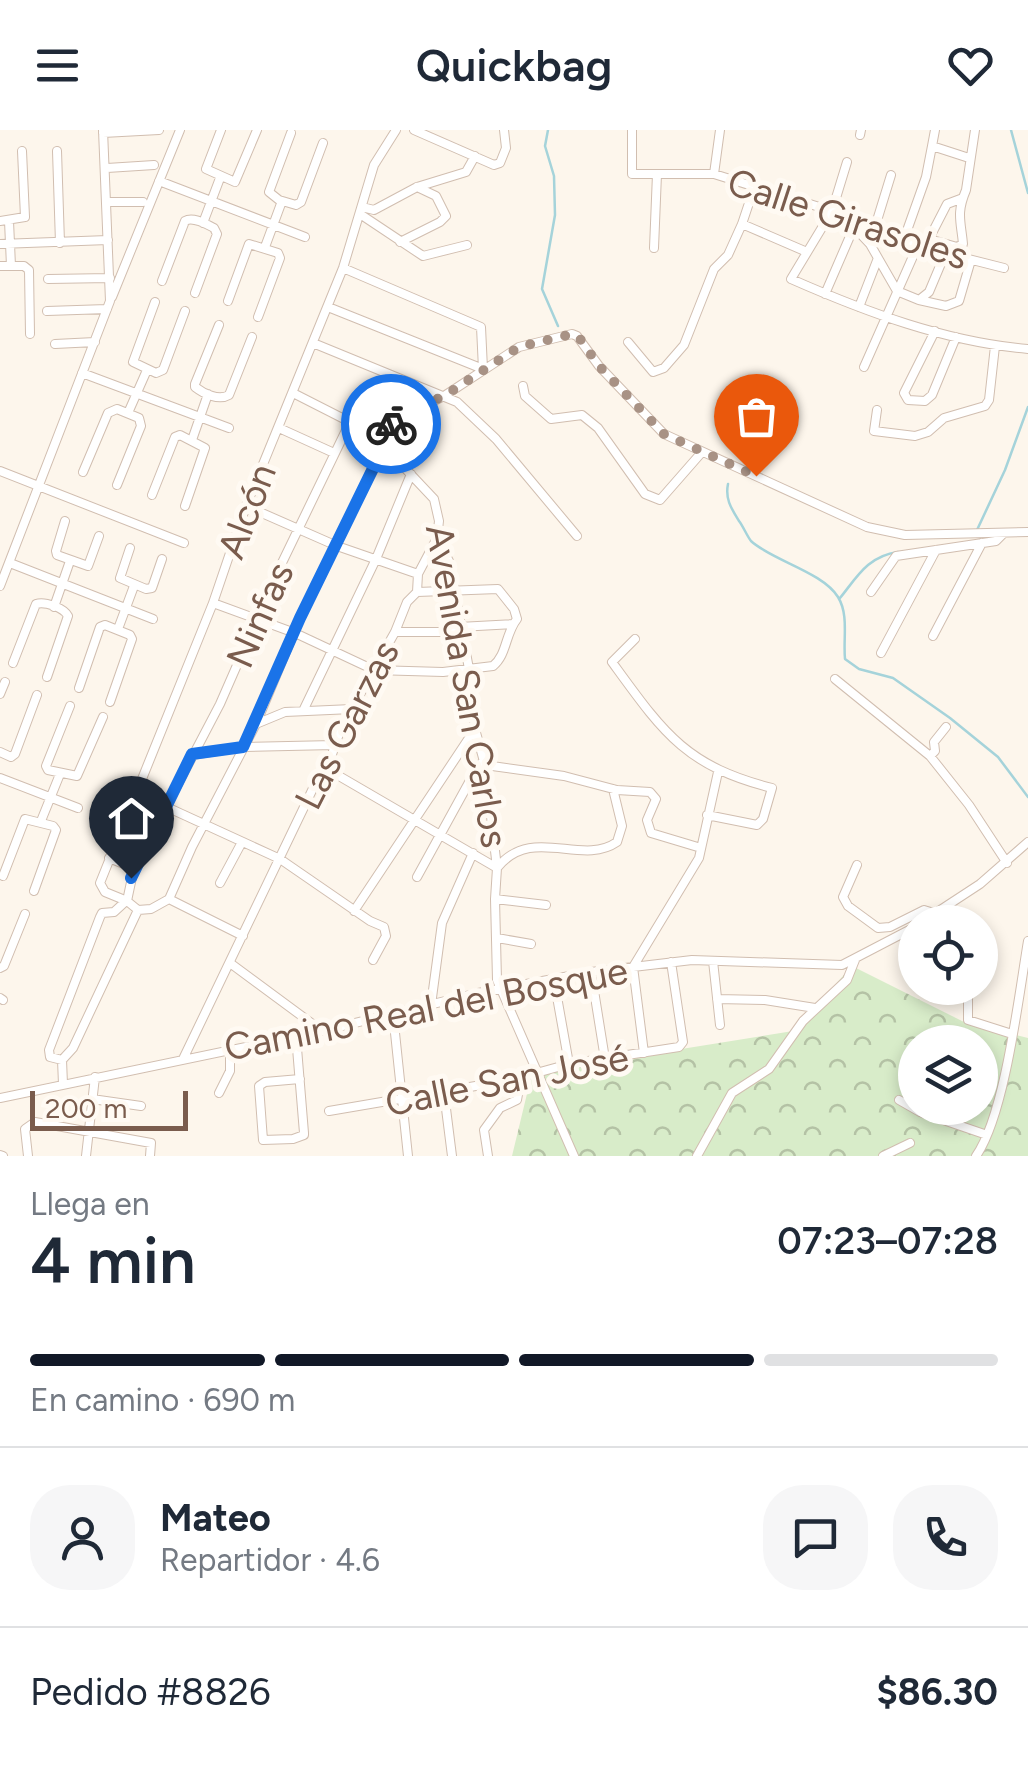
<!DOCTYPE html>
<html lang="es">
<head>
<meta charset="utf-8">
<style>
  body { margin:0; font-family:Figtree,sans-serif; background:#f6f6f7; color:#1f2937; height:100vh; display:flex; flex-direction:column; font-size:38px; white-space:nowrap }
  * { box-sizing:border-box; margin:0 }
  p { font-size:32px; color:#747a83 }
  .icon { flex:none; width:55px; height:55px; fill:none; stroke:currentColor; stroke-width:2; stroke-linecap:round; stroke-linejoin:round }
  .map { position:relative; height:1026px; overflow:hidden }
  .sheet { display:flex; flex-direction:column; background:#fff; flex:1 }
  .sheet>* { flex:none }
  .tools { position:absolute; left:898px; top:775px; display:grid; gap:20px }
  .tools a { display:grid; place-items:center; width:100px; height:100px; border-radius:50%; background:#fff; box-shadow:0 5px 15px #0003; font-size:50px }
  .scale { position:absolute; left:30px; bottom:25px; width:158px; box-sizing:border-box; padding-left:10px; border:5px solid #7a5c4d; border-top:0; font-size:28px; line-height:35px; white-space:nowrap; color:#7a5c4d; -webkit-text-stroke:8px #fffaf3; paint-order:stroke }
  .pin { position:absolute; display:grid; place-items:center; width:85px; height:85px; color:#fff; margin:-102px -42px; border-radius:50% 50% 50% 0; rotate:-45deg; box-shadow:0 0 10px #0007 }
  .pin .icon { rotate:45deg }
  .courier { position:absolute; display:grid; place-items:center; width:100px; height:100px; margin:-50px; border:8px solid #1a73e8; border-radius:50%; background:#fff; color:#222; box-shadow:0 2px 12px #0007 }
  .overview em { font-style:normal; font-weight:600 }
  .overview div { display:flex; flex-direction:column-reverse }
  .overview { display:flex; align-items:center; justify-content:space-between; height:170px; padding:0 30px }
  h1 { font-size:65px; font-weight:600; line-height:75px }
  .bar { display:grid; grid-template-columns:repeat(4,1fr); gap:15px 10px; align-content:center; height:120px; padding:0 30px }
  .bar i { height:12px; border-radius:8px; background:#e0e1e3 }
  .bar .active { background:#111827 }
  .bar p { grid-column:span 4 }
  .line { display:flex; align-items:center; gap:25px; padding:0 30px; border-top:2px solid #e0e1e3 }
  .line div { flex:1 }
  .round { display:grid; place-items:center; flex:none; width:105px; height:105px; border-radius:40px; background:#f6f6f7 }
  header { display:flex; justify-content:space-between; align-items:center; height:130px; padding:0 30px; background:#fff; font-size:45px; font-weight:600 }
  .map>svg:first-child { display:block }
  .park { fill:url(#park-crowns); fill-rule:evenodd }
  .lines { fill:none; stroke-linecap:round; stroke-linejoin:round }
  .stream { stroke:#a5d3da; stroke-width:2.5 }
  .minor-casing { stroke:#d1beb0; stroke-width:10 }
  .minor { stroke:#fff; stroke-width:8 }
  .done { stroke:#a89285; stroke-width:10; stroke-dasharray:0 18 }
  .route { stroke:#1a73e8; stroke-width:12 }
  .labels { text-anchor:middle; stroke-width:10; stroke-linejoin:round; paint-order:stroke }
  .street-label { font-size:38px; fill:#7a5c4d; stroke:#fffaf3 }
</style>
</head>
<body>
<header><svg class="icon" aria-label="menu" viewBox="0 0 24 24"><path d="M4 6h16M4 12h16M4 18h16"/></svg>Quickbag<svg class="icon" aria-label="heart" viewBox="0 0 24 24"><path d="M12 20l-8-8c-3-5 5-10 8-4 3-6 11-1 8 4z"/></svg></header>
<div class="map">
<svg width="1028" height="1026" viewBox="0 0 1028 1026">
  <defs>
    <pattern id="park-crowns" width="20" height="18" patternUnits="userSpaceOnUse" patternTransform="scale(2.5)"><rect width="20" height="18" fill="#d8ecc9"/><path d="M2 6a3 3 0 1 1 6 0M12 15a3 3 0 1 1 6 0" fill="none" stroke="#b4c2a5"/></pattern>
  </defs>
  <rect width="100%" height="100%" fill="#fdf6ec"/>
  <path class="park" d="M852 836 966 893 1028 908V1026H512L532 943 793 901ZM915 912H980V978H915Z"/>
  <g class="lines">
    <path class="stream" d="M548 0 545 16 554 46 555 85 542 159 558 196
      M1011 0 1028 63
      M728 354C725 369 731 378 739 391 743 396 747 406 751 411 771 430 823 442 838 467 849 485 843 508 845 529L859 539 893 548 950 588 998 627 1028 667
      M977 400 1005 340 1028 277
      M840 468C857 447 868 426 898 422"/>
    <defs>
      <path id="minor" d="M221 0 206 39 235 52 257 0
        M414 0 494 35 500 33 506 18 504 0
        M632 0V44H714L832 81 925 118 1004 138
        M935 0 932 16 969 28
        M103 3 159 0
        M291 3 269 62 279 70 296 75 301 72 323 13
        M860 5 861 0
        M57 21 60 113
        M847 32 832 81 791 149C866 182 946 212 1028 219
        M107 38 154 35
        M714 44 720 0
        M159 51 305 107
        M963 68 947 74 929 109 957 117 963 114C961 91 956 84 966 60L975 0
        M108 72H143
        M362 77 374 80 417 57 466 42 475 26
        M360 84 423 126 467 115
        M0 91 25 87 22 21
        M9 91 11 136
        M203 93 220 48
        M742 94 807 122
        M854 97 870 114 878 128 859 177
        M875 97 891 45
        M904 109 926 47 932 16
        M400 112 440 92 446 86 436 66 417 57
        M0 114 108 110
        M265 117 282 71
        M654 118 657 44
        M878 128 897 161 919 170 929 162 945 124
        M0 136H24L29 140 30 204
        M48 149 110 148
        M162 151 185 91C193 86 206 94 214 98L217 104 195 163
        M825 164 854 97 852 93
        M112 167 180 0
        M919 170 946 176 959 171 971 130
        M228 171 249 114 278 123 280 128 258 187
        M155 172 133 232 156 243 163 240 185 181
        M328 177 483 239 481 197 343 138
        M47 181 107 179
        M219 195 195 254V257C204 264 219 271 229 265L252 207
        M935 201 904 263 908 270 925 271 932 265 956 207
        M628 212 653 242 664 238 684 215 714 139 728 125 742 94 754 58
        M313 213 457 272 496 309 577 406
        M55 214 95 212
        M864 237 918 115
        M82 243 229 298
        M523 256 525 266 551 289 582 285 598 298 645 364 660 370 702 322
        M293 263 350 292 384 316 434 369 439 391 437 408 449 431 469 539 475 599 485 635 497 738 495 769 497 850 574 1026
        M877 280 874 301 915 306 928 302 944 288 985 276 989 270 995 216
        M128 283 147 240
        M279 298 334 323
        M192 310 208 264
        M0 341 184 413
        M83 342 108 283 117 279 139 288 141 296 117 355
        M152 365 175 307 180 305 205 318 185 376
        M246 376 337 416 418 444
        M65 391 56 421 57 425 88 436 99 406
        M130 418 120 448 146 459 152 458 162 429
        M10 433 153 489
        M0 456 110 171 103 0
        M871 462 896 426 996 411 1004 403
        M213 473 295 503 374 540 443 542 493 536C507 525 505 504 517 489L514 479 498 459 417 462
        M54 477 70 431
        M459 497 513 494
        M118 499 134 456
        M395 502H460
        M933 506 982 413
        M635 509 612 532C663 602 685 636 772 658L763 689 757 695 707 685
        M881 523 936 420
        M13 533 36 474C45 471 64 478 68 486L47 547
        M835 549 930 626 969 675 1007 733
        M79 558 100 497 105 495 130 505 132 509 110 572
        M0 564 5 552
        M70 576 46 636 48 640 77 646 103 587
        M303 581 376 429 411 344
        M256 594 285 582 352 579
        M0 622 11 627 15 624 37 565
        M192 625 243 617 334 615
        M930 626 935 621 934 612 946 597
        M485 635 564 646 617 660 650 662 656 669 647 690 651 703 701 718
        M327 639 497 738C532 694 581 737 617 712L622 696 613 659
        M0 648 78 678
        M136 663 280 729 370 791 384 797 386 806 373 830
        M41 691 60 644
        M109 728 134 738
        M857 735 843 767 848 776 878 798 890 797 924 780 937 784
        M3 746 25 689 53 696 56 700 34 761
        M417 747 478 636 484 631
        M220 753 242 712
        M169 769 192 717 256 594 300 488 384 316 392 292 444 266 519 217 572 204 577 206 599 236 664 304 867 397 905 405 1028 402
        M169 769 243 806
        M495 769 546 775
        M127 771 105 762 100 753 213 473 246 376 343 138 374 35 396 0
        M138 780 127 771 134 738 220 574 279 439 350 292
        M138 780 151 779 169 769
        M354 781 475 599
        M922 792 980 754 1028 712
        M497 808 531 814
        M713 831 720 895
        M230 833 322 901
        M0 838 4 836 25 784
        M591 842 605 929
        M554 850 569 934
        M963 858 968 867V890L1012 904
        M0 868 3 870
        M717 869 765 870 815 878
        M431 875 442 793 473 723
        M393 884 408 1026
        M296 906 304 1003V1005L293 1009 263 1010 259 956 265 952 300 949
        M644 923 633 837 699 728 718 642
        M184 927 317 650 327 639 341 598 395 502 407 472 417 462 418 444 437 408
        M62 930 73 918 138 780
        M63 954 62 930 50 927 49 920 100 787 102 783 114 782 126 771
        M219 963 230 941V918
        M444 963 452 1026
        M0 968 322 901 478 863 591 842 692 830 842 835 915 797
        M92 969 141 976
        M899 970 920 982 987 1005
        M329 981 511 950 569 934 679 917 683 912 671 832
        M0 1025 3 1026
        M28 1026 25 999 35 992 151 1013 150 1026
        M86 1026 95 947
        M488 1026 484 1000 500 978 517 970 521 947
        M697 1026 732 963 769 939 803 891 847 850 855 830
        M883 1026 910 1013
        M976 1026C1005 985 1019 864 1028 811"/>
    </defs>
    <use href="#minor" class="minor-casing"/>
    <use href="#minor" class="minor"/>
  </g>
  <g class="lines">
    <path class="done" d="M391 294 395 288 444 266 519 217 572 204 578 206 599 236 664 304 756 346"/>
    <path class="route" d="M131 748 192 624 243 617 300 488 384 316 391 294"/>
  </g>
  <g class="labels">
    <g class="street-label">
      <text transform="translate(848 89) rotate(18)" y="13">Calle Girasoles</text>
      <text transform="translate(247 381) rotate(-69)" y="13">Alcón</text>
      <text transform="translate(260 485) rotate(-66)" y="13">Ninfas</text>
      <text transform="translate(467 556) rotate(80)" y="13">Avenida San Carlos</text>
      <text transform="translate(347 595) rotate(-63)" y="13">Las Garzas</text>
      <text transform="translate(426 879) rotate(-11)" y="13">Camino Real del Bosque</text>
      <text transform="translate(507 950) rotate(-11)" y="13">Calle San José</text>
    </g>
  </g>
</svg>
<div class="tools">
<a><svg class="icon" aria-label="locate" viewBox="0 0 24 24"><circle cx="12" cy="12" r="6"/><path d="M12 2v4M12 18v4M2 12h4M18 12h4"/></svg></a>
<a><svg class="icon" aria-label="layers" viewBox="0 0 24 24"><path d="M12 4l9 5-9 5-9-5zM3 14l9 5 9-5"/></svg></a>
</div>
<div class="scale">200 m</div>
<div class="pin" style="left:756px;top:346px;background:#ea580c"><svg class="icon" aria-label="bag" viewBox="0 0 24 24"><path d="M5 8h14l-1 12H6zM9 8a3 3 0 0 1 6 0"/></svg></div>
<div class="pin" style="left:131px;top:748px;background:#1f2937"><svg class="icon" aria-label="home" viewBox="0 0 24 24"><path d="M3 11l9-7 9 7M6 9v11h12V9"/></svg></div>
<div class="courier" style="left:391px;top:294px"><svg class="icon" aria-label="bike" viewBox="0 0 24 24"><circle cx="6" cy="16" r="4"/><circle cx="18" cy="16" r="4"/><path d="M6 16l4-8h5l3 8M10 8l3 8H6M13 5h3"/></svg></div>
</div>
<section class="sheet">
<div class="overview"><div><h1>4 min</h1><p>Llega en</p></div><em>07:23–07:28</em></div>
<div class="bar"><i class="active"></i><i class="active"></i><i class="active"></i><i></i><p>En camino · 690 m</p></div>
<div class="line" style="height:180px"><a class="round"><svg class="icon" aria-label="person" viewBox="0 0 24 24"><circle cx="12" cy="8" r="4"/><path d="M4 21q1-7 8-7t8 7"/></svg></a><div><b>Mateo</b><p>Repartidor · 4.6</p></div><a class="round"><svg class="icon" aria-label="chat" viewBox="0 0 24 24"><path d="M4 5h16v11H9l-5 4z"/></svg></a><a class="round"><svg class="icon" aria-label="phone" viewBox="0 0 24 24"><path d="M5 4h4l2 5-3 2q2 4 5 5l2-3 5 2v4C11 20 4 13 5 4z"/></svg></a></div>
<div class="line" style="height:130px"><div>Pedido #8826</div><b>$86.30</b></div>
</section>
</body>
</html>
